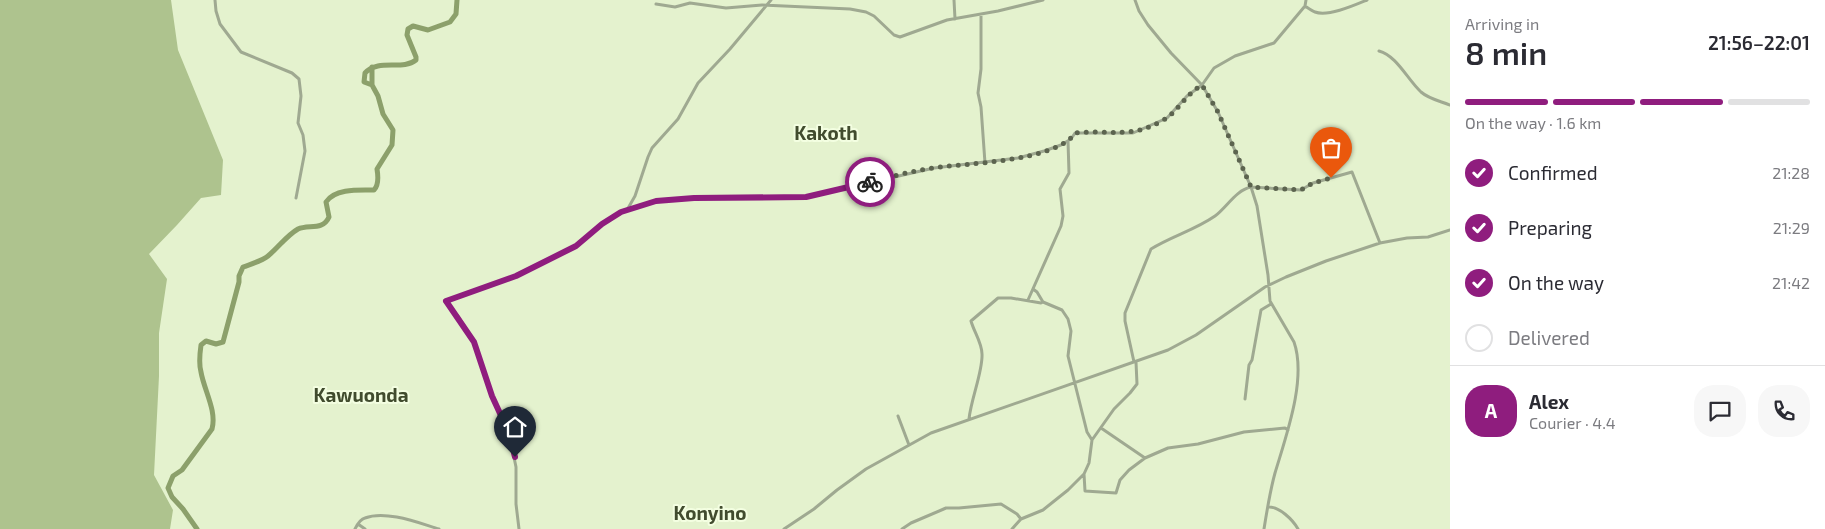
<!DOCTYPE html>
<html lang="en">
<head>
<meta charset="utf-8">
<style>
  body { margin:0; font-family:"Exo 2",sans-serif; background:#f7f7f7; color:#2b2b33; height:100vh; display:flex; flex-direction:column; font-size:19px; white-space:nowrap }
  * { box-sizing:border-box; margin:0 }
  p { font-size:16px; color:#7c7c81 }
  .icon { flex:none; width:28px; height:28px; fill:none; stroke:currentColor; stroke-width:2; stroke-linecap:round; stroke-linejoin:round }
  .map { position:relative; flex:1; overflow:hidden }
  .side { display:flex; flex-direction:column; background:#fff; width:375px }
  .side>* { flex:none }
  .pin { position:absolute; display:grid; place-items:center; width:42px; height:42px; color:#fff; margin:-51px -21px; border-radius:50% 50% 50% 0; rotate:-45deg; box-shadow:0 0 5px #0007 }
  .pin .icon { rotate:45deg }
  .courier { position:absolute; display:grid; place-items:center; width:50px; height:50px; margin:-25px; border:4px solid #8f1d7e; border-radius:50%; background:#fff; color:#222; box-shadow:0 1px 6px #0007 }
  .summary em { font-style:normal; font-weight:600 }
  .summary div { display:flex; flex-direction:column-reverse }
  .summary { display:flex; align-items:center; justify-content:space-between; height:85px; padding:0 15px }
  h1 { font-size:32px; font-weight:600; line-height:38px }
  .bar { display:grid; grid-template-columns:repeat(4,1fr); gap:8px 5px; align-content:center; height:60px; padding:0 15px }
  .bar i { height:6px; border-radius:4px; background:#e1e1e2 }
  .bar .active { background:#8f1d7e }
  .bar p { grid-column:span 4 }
  .line { display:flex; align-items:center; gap:12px; padding:0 15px; border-top:1px solid #e1e1e2 }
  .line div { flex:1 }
  .round { display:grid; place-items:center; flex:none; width:52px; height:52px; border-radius:20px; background:#f7f7f7 }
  ol { padding:0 15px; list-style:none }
  li { display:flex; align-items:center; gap:15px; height:55px }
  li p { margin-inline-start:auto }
  li .icon { padding:5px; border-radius:50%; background:#8f1d7e; color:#fff; stroke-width:4 }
  li:last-child { color:#7c7c81 }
  li i { width:28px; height:28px; border:2px solid #e1e1e2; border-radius:50% }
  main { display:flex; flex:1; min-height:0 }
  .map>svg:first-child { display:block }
  .green { fill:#aec38e }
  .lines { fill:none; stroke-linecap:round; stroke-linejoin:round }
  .river { stroke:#8ca06b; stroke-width:5 }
  .minor { stroke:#9fa991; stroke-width:3 }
  .done { stroke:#5c644f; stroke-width:5; stroke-dasharray:0 9 }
  .route { stroke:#8f1d7e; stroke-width:6 }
  .labels { text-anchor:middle; stroke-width:4; stroke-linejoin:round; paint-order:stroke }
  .quarter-label { font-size:19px; font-weight:bold; fill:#414c2e; stroke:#f3fee1 }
</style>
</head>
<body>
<main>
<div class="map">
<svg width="1450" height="529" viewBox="0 0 1450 529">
  <rect width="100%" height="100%" fill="#e4f2ce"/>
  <path class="green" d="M0 0H171L178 50 223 160 221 195 201 198 177 225 149 254 167 279 159 333V376L154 475 173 510 170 529H0Z"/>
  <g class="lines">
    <path class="river" d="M372 67V85
      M197 529 183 509 172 497 168 488 173 476 182 470 212 429C217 411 204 390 201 372 199 365 200 352 201 345L206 341 216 344 223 342 239 282V276L243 267C251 264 262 261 268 256 279 247 286 236 298 229 308 224 323 231 329 217L326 202C335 188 360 190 374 190 379 185 378 175 377 169L392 145 393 130 383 114 378 96 372 85 364 82 365 73C379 58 402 71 416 60V57L407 35 408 29 413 26 428 30 450 22 456 14 457 0"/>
    <path class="minor" d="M215 0 216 11 220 24 241 52 292 73 299 79 301 96 298 123 303 135 305 151 296 198
      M954 0 955 19
      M1135 0 1139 11 1148 25 1171 53 1202 85 1218 112 1251 187 1257 206 1268 275 1270 301 1294 342C1307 379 1286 436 1275 473 1270 491 1267 510 1264 529
      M656 4 675 7 690 3 726 8 762 5 850 9 866 12 874 16 894 35 900 37 947 20 998 11 1043 0
      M1305 6C1308 8 1312 11 1315 12 1328 17 1355 5 1367 0
      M981 14V69L978 93 981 107 985 163
      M1379 51C1397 56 1407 79 1421 92 1429 99 1440 101 1450 105
      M627 210 656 201 684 198 806 197 934 168 1018 158 1044 151 1061 145 1071 139 1075 133H1133L1167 118 1187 96 1202 85 1214 68 1235 56 1274 43 1305 6 1306 0
      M1033 289 1037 292 1043 302
      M1028 300 1061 226 1063 216 1060 189 1069 173 1068 141
      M1134 362 1125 321V313L1151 249C1172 236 1195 230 1215 216 1227 207 1236 190 1251 187L1301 190 1313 183 1352 172 1380 243
      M1245 399 1249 365 1252 360 1261 310 1271 304
      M898 416 909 445
      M969 419C971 399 983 371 982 354 982 343 974 332 971 321L998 298H1011L1041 303 1043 302 1062 310 1068 319 1071 331 1068 356 1087 432 1092 440
      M1101 428 1145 458
      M1084 474 1085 491 1116 493 1120 480 1129 470 1145 458 1168 448 1198 444 1244 432 1285 428 1288 430
      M1268 507C1279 506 1293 520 1298 529
      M358 524 365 529
      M355 529C357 525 360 519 365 518 386 510 419 523 439 529
      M519 529 516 504V467L509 433 492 396 474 342 458 316 445 302 515 276 562 254 576 246 602 224 627 210 635 196 648 157 652 148 678 119 698 83 730 49 771 0
      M784 529 814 509 837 490 866 469 931 433 1168 350 1196 335 1265 287 1286 277 1326 261 1380 243 1407 238 1428 237 1450 230
      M902 529 911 523 946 508H959L1001 504 1017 514 1021 519
      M1012 529 1021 519 1043 510 1068 490 1084 474 1089 463 1092 440 1114 409 1130 393 1137 384 1136 362"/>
  </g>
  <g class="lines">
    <path class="done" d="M870 182C890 177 912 171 933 168 966 163 1056 162 1075 133 1110 129 1131 140 1165 119 1179 110 1186 94 1202 85L1218 112 1251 187 1301 190 1313 183 1331 178"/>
    <path class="route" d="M515 457 509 433 492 396 474 342 446 301 516 276 576 246 602 224 621 212 656 201 694 198 806 197 870 182"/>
  </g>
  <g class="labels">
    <g class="quarter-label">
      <text x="826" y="140">Kakoth</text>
      <text x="361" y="402">Kawuonda</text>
      <text x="710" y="520">Konyino</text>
    </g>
  </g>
</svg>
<div class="pin" style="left:1331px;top:178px;background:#ea580c"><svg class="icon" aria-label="bag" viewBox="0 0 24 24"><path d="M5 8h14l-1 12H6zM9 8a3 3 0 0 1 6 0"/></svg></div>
<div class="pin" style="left:515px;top:457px;background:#1f2937"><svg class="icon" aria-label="home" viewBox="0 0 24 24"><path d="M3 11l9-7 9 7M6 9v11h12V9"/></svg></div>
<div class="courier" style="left:870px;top:182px"><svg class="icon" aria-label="bike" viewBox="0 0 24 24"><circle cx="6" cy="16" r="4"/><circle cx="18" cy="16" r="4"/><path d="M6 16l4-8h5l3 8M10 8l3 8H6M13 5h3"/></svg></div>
</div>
<section class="side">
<div class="summary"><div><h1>8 min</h1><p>Arriving in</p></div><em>21:56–22:01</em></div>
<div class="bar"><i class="active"></i><i class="active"></i><i class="active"></i><i></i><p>On the way · 1.6 km</p></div>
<ol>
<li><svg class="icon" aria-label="check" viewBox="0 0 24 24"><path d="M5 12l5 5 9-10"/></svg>Confirmed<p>21:28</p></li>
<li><svg class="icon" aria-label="check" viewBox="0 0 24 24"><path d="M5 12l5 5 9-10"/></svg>Preparing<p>21:29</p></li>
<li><svg class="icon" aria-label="check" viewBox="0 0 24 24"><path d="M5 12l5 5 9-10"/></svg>On the way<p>21:42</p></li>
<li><i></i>Delivered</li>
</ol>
<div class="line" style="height:90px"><b class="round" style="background:#8f1d7e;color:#fff">A</b><div><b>Alex</b><p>Courier · 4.4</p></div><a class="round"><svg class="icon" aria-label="chat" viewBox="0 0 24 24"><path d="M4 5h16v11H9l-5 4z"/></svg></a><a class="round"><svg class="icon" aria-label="phone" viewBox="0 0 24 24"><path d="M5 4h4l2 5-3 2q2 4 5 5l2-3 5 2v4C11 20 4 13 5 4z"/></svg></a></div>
</section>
</main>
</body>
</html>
